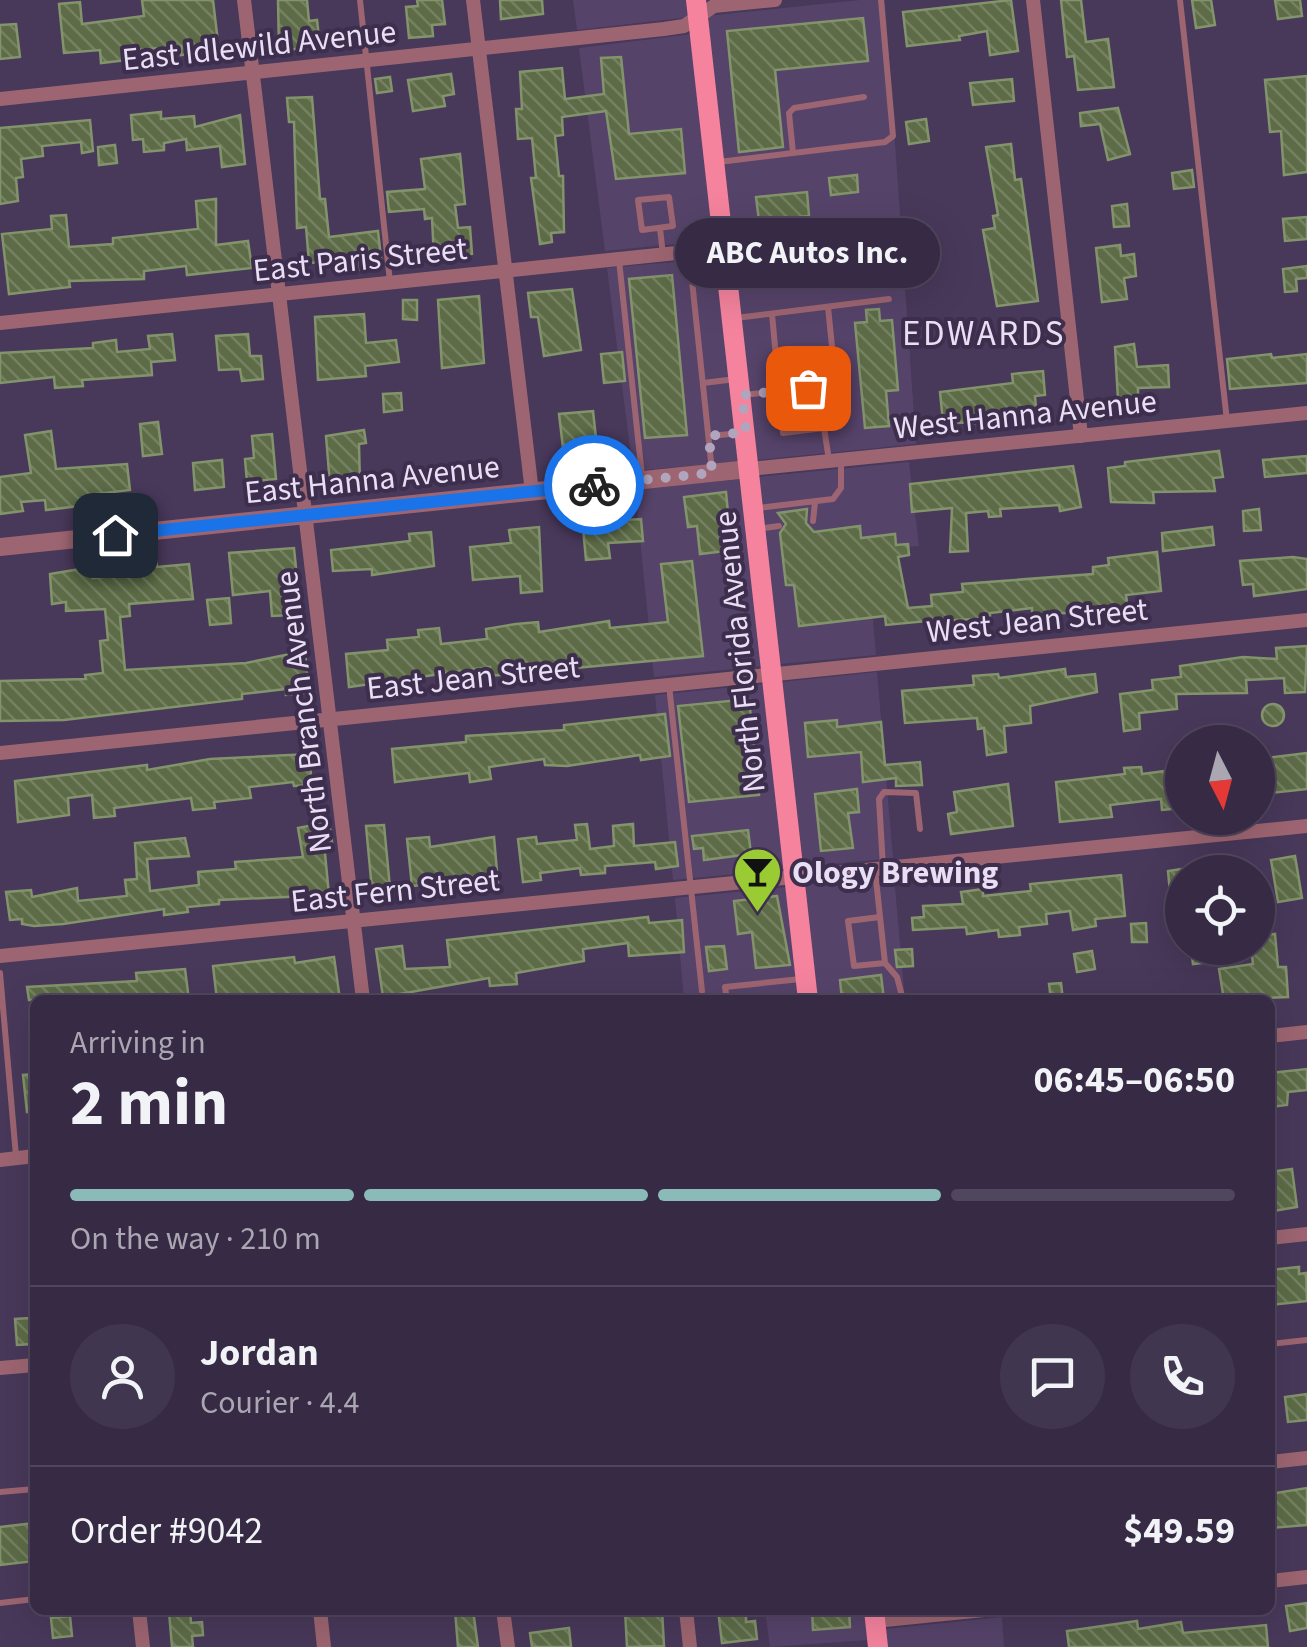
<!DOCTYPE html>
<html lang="en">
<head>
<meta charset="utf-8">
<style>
  body { margin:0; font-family:"Source Sans 3",sans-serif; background:#41364f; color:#f1f3f6; height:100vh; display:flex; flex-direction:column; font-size:38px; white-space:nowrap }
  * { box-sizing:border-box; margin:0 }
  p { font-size:32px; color:#aaa7b2 }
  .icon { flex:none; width:55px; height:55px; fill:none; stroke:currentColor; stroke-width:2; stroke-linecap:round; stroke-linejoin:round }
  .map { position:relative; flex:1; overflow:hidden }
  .sheet { position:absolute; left:30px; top:995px; width:1245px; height:620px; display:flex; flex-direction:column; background:#362a44; border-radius:15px; box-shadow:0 10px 40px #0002,0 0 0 2px #50465d }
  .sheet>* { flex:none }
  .needle { width:65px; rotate:174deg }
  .fabs { position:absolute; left:1165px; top:725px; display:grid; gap:20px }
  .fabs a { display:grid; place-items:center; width:110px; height:110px; border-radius:50%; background:#362a44; box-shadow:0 10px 40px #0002,0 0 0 2px #50465d; font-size:50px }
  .pin { position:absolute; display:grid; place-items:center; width:85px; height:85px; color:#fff; margin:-42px; border-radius:20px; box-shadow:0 5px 15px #0006 }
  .courier { position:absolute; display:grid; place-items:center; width:100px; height:100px; margin:-50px; border:8px solid #1a73e8; border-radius:50%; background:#fff; color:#222; box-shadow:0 2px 12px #0007 }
  .bubble { position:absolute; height:70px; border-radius:35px; background:#362a44; box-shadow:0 10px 40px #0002,0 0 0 2px #50465d; font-size:32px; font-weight:700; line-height:70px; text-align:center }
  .head em { font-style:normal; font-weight:700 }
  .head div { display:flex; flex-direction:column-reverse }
  .head { display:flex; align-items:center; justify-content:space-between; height:170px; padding:0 40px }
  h1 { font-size:65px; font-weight:700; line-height:75px }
  .bar { display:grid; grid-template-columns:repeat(4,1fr); gap:15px 10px; align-content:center; height:120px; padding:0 40px }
  .bar i { height:12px; border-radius:8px; background:#50465d }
  .bar .selected { background:#8bbbb9 }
  .bar p { grid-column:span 4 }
  .line { display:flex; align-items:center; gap:25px; padding:0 40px; border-top:2px solid #50465d }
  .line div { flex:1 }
  .round { display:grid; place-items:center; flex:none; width:105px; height:105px; border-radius:52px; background:#41364f }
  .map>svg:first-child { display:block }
  .built { fill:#56436a }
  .building { fill:url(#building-back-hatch); stroke:#83936c; stroke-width:2.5 }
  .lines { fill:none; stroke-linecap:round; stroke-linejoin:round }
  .service { stroke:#9d6571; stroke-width:6 }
  .minor { stroke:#9d6571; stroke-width:14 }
  .tertiary { stroke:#9d6571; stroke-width:18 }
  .primary { stroke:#f5839e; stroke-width:20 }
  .done { stroke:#b1a5be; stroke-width:10; stroke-dasharray:0 18 }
  .route { stroke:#1a73e8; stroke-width:12 }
  .labels { text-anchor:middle; stroke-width:8; stroke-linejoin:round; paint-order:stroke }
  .street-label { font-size:32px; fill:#e9dff4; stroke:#3e2e4e }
  .poi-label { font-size:32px; font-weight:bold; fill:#e9dff4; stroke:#3e2e4e; text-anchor:start }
  .neighbourhood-label { font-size:35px; letter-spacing:2.5px; fill:#e9dff4; stroke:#3e2e4e }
</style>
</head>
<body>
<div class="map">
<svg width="1307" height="1647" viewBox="0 0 1307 1647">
  <defs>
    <pattern id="building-back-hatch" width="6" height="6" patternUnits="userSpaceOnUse" patternTransform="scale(2.5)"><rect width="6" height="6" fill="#5d6c47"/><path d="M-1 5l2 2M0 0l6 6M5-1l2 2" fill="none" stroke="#748162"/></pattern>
  </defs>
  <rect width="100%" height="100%" fill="#48385a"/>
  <path class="built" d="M573 0H688L690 17 577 30Z
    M860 0H885L916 444 756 460 706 16Z
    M692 34 716 240 605 251 579 48Z
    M718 258 741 461 633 471 607 268Z
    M909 462 919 546 867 550 876 655 779 664 758 477Z
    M743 479 763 666 654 677 635 489Z
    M877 672 893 858 801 867 781 682Z
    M765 684 786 869 673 880 655 695Z
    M894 876 905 1000H816L803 885Z
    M787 887 800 1000H684L675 898Z
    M765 1610H866L869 1640 770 1647Z
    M1002 1617 1004 1647H886L884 1629Z"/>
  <path class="building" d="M142 0H213L219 51 181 55V46L127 51 128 60 101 63 100 50 64 53 59 4 80 2 82 24 144 16Z
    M278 0H307L309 21 317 20 320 46 279 51Z
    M417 0H442L445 24 432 25 433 36 409 38 406 7 418 6Z
    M500 0H542L543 14 501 19Z
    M1011 0 1018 51 990 55 987 31 959 36 960 40 907 46 903 12Z
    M1061 0H1081L1086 42 1108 39 1114 87 1078 90 1074 56 1067 57Z
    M1192 0H1211L1215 25 1196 28Z
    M1275 0H1300L1302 16 1278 19Z
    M863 18 868 61 775 70 783 147 739 152 727 31Z
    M16 24 20 57 0 59V25Z
    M621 57 629 134 681 129 685 173 616 179 606 111 562 117 563 135 555 136 559 176H563L564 232 551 233 552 242 540 244 531 178H536L532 138 518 139 516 109H522L520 72 562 68 565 99 604 94 601 58Z
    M451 74 454 94 443 96 445 106 413 111 408 80Z
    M1307 76V172L1284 175 1281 131 1270 132 1265 80Z
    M390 77 392 91 377 93 375 79Z
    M1012 79 1014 101 973 105 970 83Z
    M312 97 320 199H325L329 237 378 231 382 267 358 270 357 258 309 263 306 227 297 228 294 122H289L287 98Z
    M1118 108 1130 154 1108 160 1100 124 1081 126 1080 113Z
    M161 112V119L194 116 195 127 240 115 245 164 222 167 220 146 187 150 186 139 164 143V150L144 152 143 139 133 140 131 115Z
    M926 119 929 141 909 144 906 122Z
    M90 120 93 151 82 153 81 142 42 146 43 156 21 159 23 177 16 178 18 201 0 204V128Z
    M1011 144 1015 180 1021 179 1038 301 997 306 983 230 995 228 993 216 998 215 986 147Z
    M115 145 117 163 99 165 98 147Z
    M460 154 465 204 455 205 458 228 470 227 472 254 434 258 432 218 425 219 424 209 389 212 387 192 425 189 421 159Z
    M1192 170 1194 187 1174 189 1172 173Z
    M857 175 858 192 831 195 829 178Z
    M807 192 809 216 759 221 756 197Z
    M216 199V245L248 241 252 268 187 275 186 266 144 271V279L69 281 70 287 9 294 2 234 52 229 51 216 66 215 69 247 113 244V238L198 229 196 201Z
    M1127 204 1129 226 1114 227 1112 206Z
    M1307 217V239L1285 241 1283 219Z
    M909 225 912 262 867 267 868 279 766 288 765 270 856 259 866 254 864 230Z
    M821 230 822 249 751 257 749 237Z
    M1120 245 1121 256 1134 254 1136 276 1124 278 1127 299 1102 302 1096 248Z
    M1307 266V278L1296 279 1297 291 1285 292 1283 269Z
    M672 275 687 435 645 438 629 279Z
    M572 289 581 350 544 356 538 317H531L528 293Z
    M479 296 484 363 442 368 438 300Z
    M403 300H417V320L403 319Z
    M879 309 880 321 892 320 898 390 886 391 889 426 865 428 855 323 867 322 866 310Z
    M364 314 366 343 396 340 399 362 365 366 366 376 318 380 315 317Z
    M172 334 175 360 151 362 152 375 82 380 83 386 55 388 54 377 0 383V353L93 348V343L116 340 117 352 150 349 148 336Z
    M248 334 250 356H261L263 379 242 381 240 369 219 370 216 336Z
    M1134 344 1137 367 1168 365 1169 387 1138 388V399L1118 400 1115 347Z
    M622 352 625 381 604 383 601 354Z
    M1271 354 1272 358 1307 354V383L1230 389 1227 359Z
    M1043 371 1045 395 1035 396 1036 408 997 413 998 424 943 422 940 392 1013 383 1012 374Z
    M401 393 402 410 384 412 383 394Z
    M593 411 598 456 575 458 574 447 563 448 559 414Z
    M158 422 162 454 143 456 140 424Z
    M364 430 366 443 359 444 360 484 330 485 326 436Z
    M51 431 56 469 127 464 130 490 96 494 97 504 46 510 45 500 21 502 23 511 0 514V477L31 473 25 435Z
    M272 434 276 479 247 482 245 459 254 458 252 436Z
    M1219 451 1223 477 1213 478 1215 491 1153 492 1154 503 1111 502 1108 468 1125 466V462Z
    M1307 456V473L1265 477 1263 460Z
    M222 460 224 487 195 490 193 463Z
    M1073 466 1081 507 1060 511 1059 505 1000 509 1001 516 989 517 988 511 966 513 968 551 950 552 952 508 912 512 910 484Z
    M726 492 729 523H723L726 551 700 554 697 526 688 527 684 497Z
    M807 509 806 523 814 532 860 526 861 538 895 534 896 545 908 544 909 555 898 557 908 608 932 606 931 595 963 592 962 584 1093 574V567L1109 565 1108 558 1157 552 1161 591 1126 595 1128 609 1107 612 1032 614V608L990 613V618L942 621 943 626 928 628 927 621 886 625 885 616 799 626 794 585H786L780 533 786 524 778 513Z
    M1259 509 1261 530 1244 531 1243 511Z
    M606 515V521L641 519 643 541 608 543 610 558 586 560 582 517Z
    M539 527 542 591 521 593 520 576 473 580 470 547 511 543 509 530Z
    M1212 527 1214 545 1163 551 1162 533Z
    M431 532 434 566 372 575V569L333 571 331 550 410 541 409 534Z
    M294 548 298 588 288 589 291 615 272 616 270 591 233 595 229 553Z
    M1293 557 1307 559V589L1254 596 1253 584 1243 585 1240 561Z
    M156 559 157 567 189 564 193 599 129 604 130 616 120 617 125 670 246 663 305 651 309 693 286 695V689L242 694V699L64 720 0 721V681L86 679 85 675 103 673 100 641 108 640 105 609 66 611V602L52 604 50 574 92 567 93 578 129 574 128 563Z
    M692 561 703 656 490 676V667L349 687 346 654 388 650 387 640 419 637 418 630 439 628 441 644 487 639 486 629 516 624 538 622 539 632 609 621 610 628 668 622 661 564Z
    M229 598 231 623 210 625 207 600Z
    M1307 646 1305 692 1285 693 1284 678 1246 680 1247 693 1176 694 1177 709 1139 713 1140 729 1124 731 1120 694 1153 690 1152 680 1181 677 1180 666 1243 657 1277 659 1276 648Z
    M1065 669 1066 677 1095 674 1097 692 1030 706 1031 723 1004 726 1006 752 987 755 984 728 978 729 977 718 905 723 902 691 974 685 973 676 998 674 999 678Z
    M749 699 759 795 689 802 678 706Z
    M1262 715a11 11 0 1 1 22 0a11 11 0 1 1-22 0Z
    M665 714 670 756 641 760 640 755 567 766 545 765 544 759 489 767 491 779 470 782 469 773 395 782 392 749 466 742V736L564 730V725Z
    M837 720V727L881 722 885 765 920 762 922 785 896 786V778L863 782 861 752 808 757 805 723Z
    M1307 753V789L1262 794 1258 759Z
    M309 754 312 785 294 786 293 782 249 787 251 798 214 802 215 808 193 810 191 798 114 808 115 816 94 818 92 795 68 798 69 815 18 822 15 781 147 765V770L210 759Z
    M1141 767 1142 774 1180 769 1182 808 1162 810 1161 799 1110 805 1112 817 1060 822 1056 782 1125 774 1124 768Z
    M1008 784 1013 826 951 834 948 814 957 812 954 792Z
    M857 789 859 812 848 813 853 848 821 851 815 794Z
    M329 822 332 842 324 843 329 895 219 900V904L187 907 188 912 164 915V909L63 924 34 926 22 924V919L10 920 6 892 31 890 32 897 77 888 78 901 127 896 125 880 137 879 135 843 185 838 189 856 147 859 150 891 199 885 198 872 236 869 235 862 303 857 298 828Z
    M587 824 590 849 614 846 613 826 633 824 634 846 675 842 678 866 656 869 655 862 605 866V873L581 875 580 868 540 873 541 880 523 882 518 839 536 837 537 844 577 840 575 825Z
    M384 825 390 888 372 890 366 826Z
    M748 830 751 854 704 860 703 848 694 849 692 836Z
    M429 837 430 847 494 837 498 883 446 890 445 882 412 886 407 839Z
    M1295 856 1302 898 1278 902 1271 860Z
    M1182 869V935H1174L1168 871Z
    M1121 875 1125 916 1095 919 1096 926 1073 930 1070 911 1046 914 1047 924 1019 927 1020 935 999 937 998 930 967 934 966 927 913 930 912 918 924 917 923 906 963 904 961 892 983 889V896L1031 891 1030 884Z
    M777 896 790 965 756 968 752 932 738 934 734 901Z
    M648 917 649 923 682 920 684 952 629 956 628 943 583 949 584 961 516 973 517 984 490 986 489 978 383 997 376 949 402 946 405 969 450 967 447 940Z
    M1146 923 1147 942H1132L1131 924Z
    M1275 934 1278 967H1286L1288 997 1224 1000 1219 969 1253 964 1251 948H1258V936Z
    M724 946 727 969 709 971 706 947Z
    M1191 948H1209L1211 962 1193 964Z
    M912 949 913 966 897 967 895 950Z
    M1092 951 1095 969 1077 972 1074 954Z
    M294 957 295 963 334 957 340 1000H217L213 966Z
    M185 969 189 1000H29L27 987 137 981 136 973Z
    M881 975 884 1000H842L840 980Z
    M1061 983 1063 1000H1051L1049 984Z
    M1307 1069V1090L1288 1092 1287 1105 1270 1107V1073Z
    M35 1074V1112H27L23 1075Z
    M1292 1169 1297 1207 1273 1211 1270 1172Z
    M1299 1267V1274L1306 1273 1307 1301 1270 1305V1270Z
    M30 1318 32 1344 17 1345 15 1319Z
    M1307 1394V1420L1288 1422 1285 1397Z
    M1307 1488V1525L1270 1528V1494Z
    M35 1523V1561L0 1565V1527Z
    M1307 1603V1628L1290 1631 1286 1606Z
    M190 1610 191 1623 202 1622 203 1635 192 1636 193 1647H172L169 1612Z
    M455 1610H473L478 1647H458Z
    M625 1610H662L664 1646 627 1647Z
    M718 1610H746V1622L755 1621 757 1639 722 1643Z
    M812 1610H849L850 1627 813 1630Z
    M70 1616 72 1636 53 1638 51 1618Z
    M1137 1621 1138 1629 1181 1622 1183 1633 1266 1625 1268 1647H1069L1067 1631Z
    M569 1628 571 1647H532L530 1633Z"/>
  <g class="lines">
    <path class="service" d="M360 0 390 282
      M1180 0 1227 421
      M793 153 789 113 794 108 864 97
      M719 162 885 142 893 136 881 0
      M669 197 673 226 642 230 638 200Z
      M660 228 663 255
      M728 231 847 219 854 252 728 268
      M689 252 712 471
      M619 260 642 476
      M772 314 783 433 840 426 828 307
      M736 318 889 299
      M703 383 736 379
      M743 395 836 385
      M824 428 829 460
      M709 436 742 433
      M758 508 833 499 841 488V461
      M813 521 815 502
      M757 529 779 526
      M669 685 702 991
      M883 867 879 799 884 792 916 793 920 829
      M875 870 885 963 897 977 903 1000
      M880 917 848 921 854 966 885 963
      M0 973 16 1156
      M727 1000 725 987 801 979
      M1270 1344 1307 1340
      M0 1492 35 1489
      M0 1603 35 1599"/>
    <path class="minor" d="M244 0 363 1000
      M473 0 532 492
      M1033 0 1081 436
      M0 99 664 29 684 26 714 6 775 0
      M0 323 725 248
      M749 469 1307 413
      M0 753 1307 620
      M0 956 1307 826
      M1270 1036 1307 1032
      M0 1160 35 1156
      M1270 1238 1307 1234
      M0 1368 35 1365
      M1270 1462 1307 1458
      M1270 1581 1307 1577
      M139 1610 143 1647
      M320 1610 324 1647
      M503 1610 508 1647
      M686 1610 690 1647
      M875 1621 984 1610"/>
    <path class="tertiary" d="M0 547 749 469"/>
    <path class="primary" d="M696 0 808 1000
      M874 1610 878 1647"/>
  </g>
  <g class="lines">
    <path class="done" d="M594 485 712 473 709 436 746 432 742 395 808 388"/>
    <path class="route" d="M115 535 594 485"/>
  </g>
  <defs>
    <symbol id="bar-pin" viewBox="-11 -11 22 30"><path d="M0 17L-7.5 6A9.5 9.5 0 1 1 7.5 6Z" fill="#9bcb33" stroke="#3e2e4e"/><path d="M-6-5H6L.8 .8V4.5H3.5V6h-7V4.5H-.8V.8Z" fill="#111"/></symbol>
  </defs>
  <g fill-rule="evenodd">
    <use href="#bar-pin" x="730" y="844" width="55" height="75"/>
  </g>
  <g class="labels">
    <g class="street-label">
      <text transform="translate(259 45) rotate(-6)" y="11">East Idlewild Avenue</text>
      <text transform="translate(360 259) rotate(-6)" y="11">East Paris Street</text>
      <text transform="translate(1025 414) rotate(-6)" y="11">West Hanna Avenue</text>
      <text transform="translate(372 479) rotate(-6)" y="11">East Hanna Avenue</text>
      <text transform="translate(1037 620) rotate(-6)" y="11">West Jean Street</text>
      <text transform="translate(739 652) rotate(-96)" y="11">North Florida Avenue</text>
      <text transform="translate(473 677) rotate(-6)" y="11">East Jean Street</text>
      <text transform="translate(303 712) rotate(-97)" y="11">North Branch Avenue</text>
      <text transform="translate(395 890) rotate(-6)" y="11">East Fern Street</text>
    </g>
    <g class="poi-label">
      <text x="792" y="883">Ology Brewing</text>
    </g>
    <g class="neighbourhood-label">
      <text x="984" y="345">EDWARDS</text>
    </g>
  </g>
</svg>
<div class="fabs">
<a><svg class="needle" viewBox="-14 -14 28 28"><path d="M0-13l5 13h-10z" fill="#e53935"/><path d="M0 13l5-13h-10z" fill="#aaa7b2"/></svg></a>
<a><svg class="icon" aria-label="locate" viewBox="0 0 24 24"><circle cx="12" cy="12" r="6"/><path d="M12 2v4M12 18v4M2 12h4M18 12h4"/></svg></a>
</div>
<div class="pin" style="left:808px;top:388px;background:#ea580c"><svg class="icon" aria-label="bag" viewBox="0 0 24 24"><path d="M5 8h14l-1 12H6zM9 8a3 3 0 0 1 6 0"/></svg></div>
<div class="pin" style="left:115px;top:535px;background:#1f2937"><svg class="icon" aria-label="home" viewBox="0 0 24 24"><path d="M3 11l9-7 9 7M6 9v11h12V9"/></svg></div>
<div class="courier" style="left:594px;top:485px"><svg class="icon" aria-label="bike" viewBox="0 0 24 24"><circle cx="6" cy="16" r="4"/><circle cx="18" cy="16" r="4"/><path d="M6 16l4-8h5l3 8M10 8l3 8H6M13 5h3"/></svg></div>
<div class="bubble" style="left:675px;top:218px;width:265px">ABC Autos Inc.</div>
<section class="sheet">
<div class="head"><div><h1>2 min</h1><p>Arriving in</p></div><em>06:45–06:50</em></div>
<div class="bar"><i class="selected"></i><i class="selected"></i><i class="selected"></i><i></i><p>On the way · 210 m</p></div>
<div class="line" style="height:180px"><a class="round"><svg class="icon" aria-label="person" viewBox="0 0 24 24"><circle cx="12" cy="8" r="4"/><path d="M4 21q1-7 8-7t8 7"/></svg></a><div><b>Jordan</b><p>Courier · 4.4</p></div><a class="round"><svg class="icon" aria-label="chat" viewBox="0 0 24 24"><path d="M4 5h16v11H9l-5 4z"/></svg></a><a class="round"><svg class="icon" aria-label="phone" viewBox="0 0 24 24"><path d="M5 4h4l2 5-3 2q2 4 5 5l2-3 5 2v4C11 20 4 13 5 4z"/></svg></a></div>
<div class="line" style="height:130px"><div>Order #9042</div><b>$49.59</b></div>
</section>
</div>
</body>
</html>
